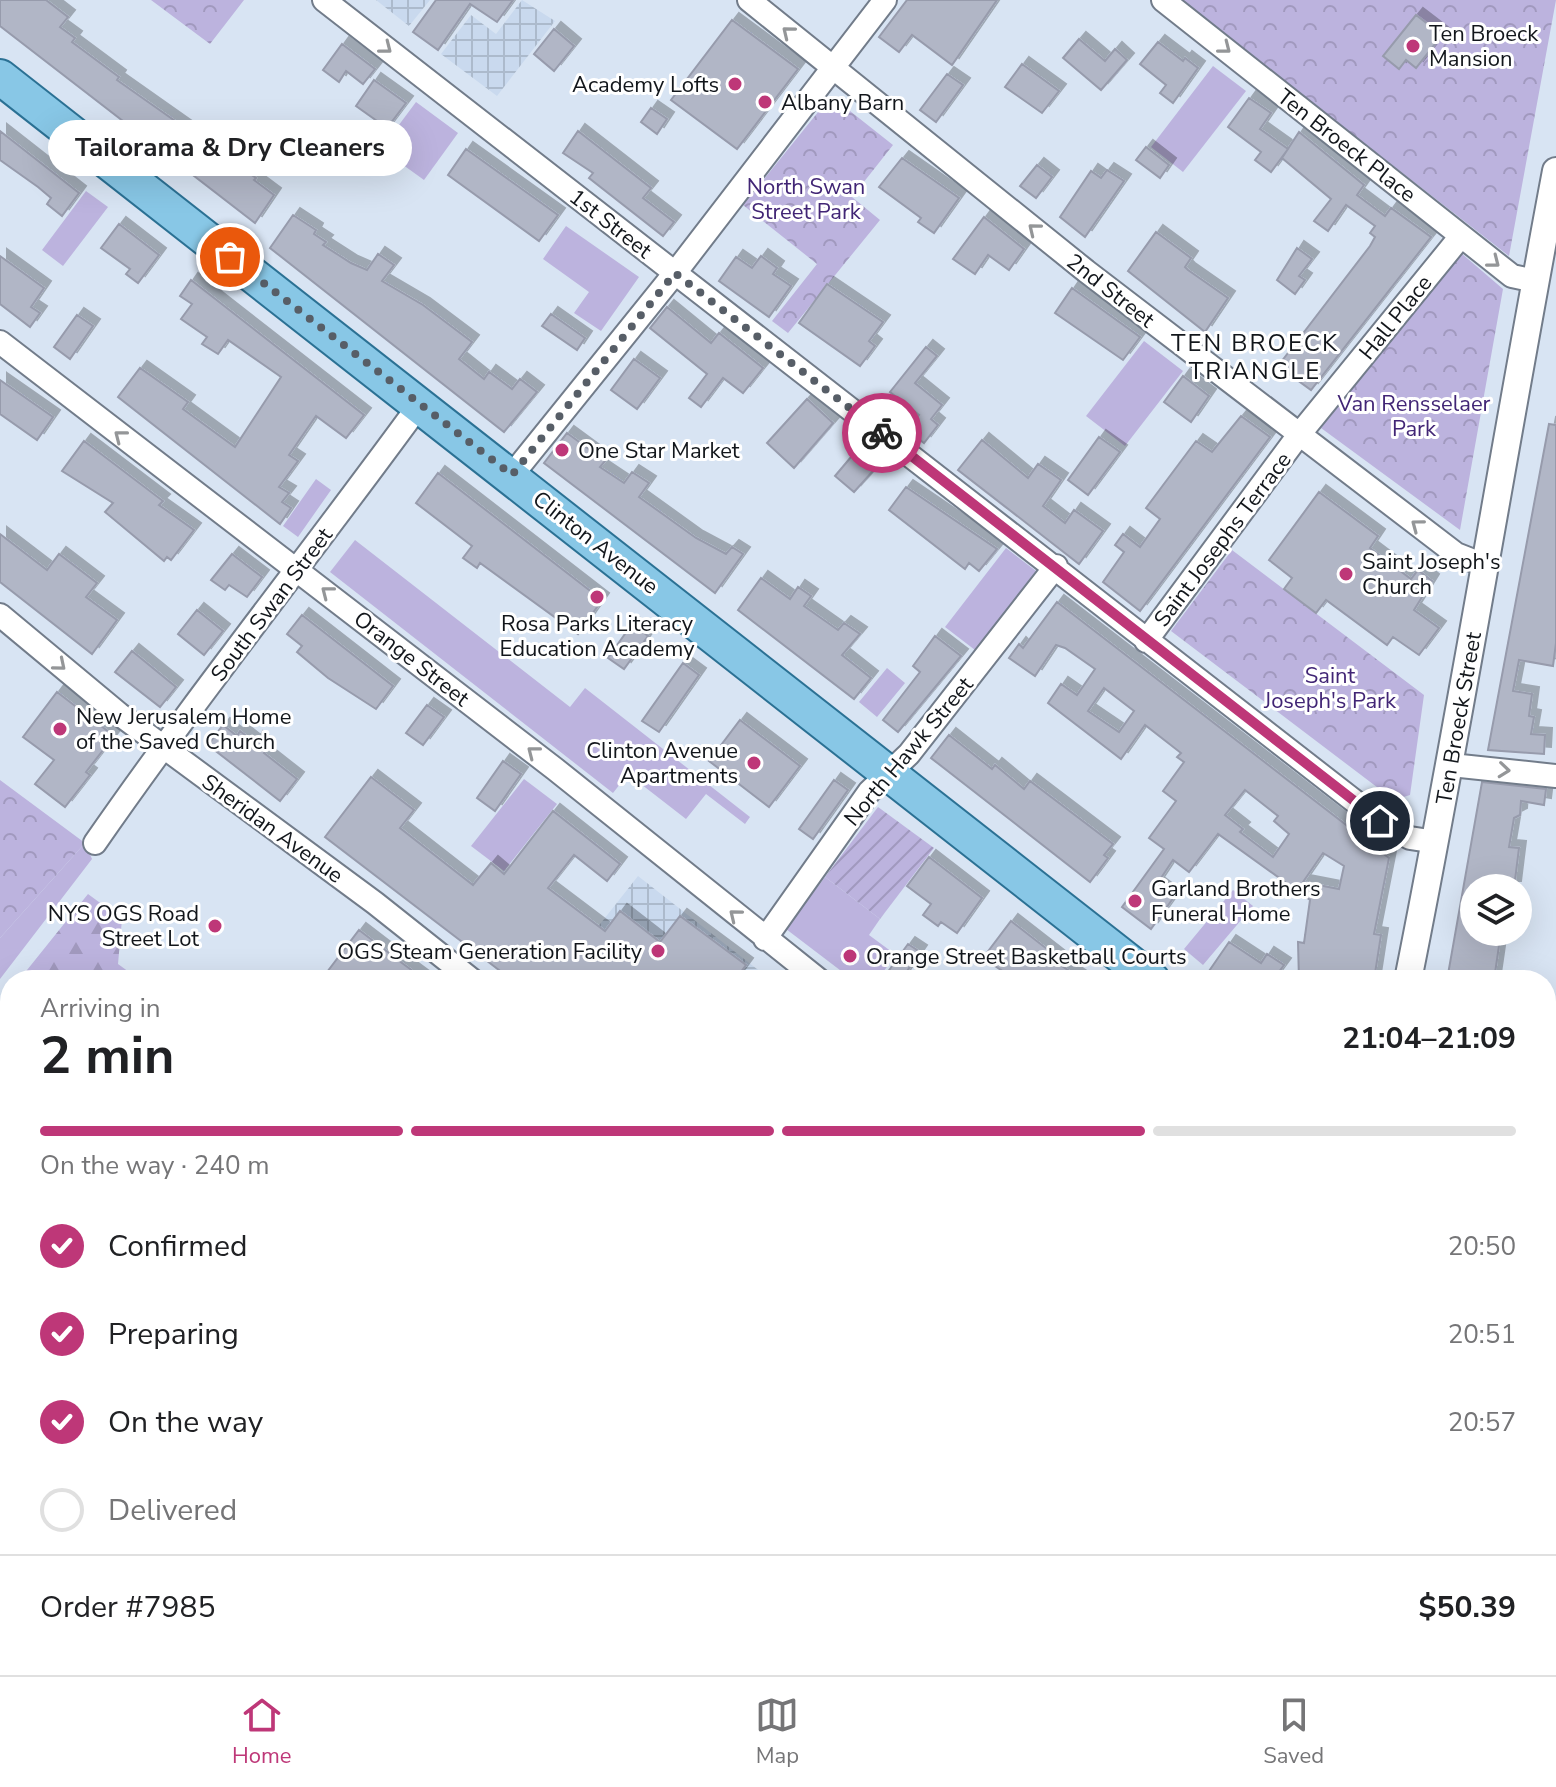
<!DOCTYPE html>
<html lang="en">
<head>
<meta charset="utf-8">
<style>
  body { margin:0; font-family:"Nunito Sans",sans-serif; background:#f2f2f2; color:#202124; height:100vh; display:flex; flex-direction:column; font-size:30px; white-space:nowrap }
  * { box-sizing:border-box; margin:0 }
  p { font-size:26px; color:#757577 }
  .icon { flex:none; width:44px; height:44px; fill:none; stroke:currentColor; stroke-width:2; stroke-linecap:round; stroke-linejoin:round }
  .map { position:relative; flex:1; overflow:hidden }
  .drawer { position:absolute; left:0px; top:970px; width:1556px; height:706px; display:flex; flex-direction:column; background:#fff; border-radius:32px 32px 0 0; box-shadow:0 8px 32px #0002 }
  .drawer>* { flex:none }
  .fabs { position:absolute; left:1460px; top:874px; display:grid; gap:16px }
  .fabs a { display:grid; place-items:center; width:72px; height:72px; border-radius:50%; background:#fff; box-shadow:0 8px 32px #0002; font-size:40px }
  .pin { position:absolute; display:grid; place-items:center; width:68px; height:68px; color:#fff; margin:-34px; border:4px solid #fff; border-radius:50%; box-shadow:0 2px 8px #0007 }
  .courier { position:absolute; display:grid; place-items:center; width:80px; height:80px; margin:-40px; border:6px solid #be3778; border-radius:50%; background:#fff; color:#222; box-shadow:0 2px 10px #0007 }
  .bubble { position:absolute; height:56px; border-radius:28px; background:#fff; box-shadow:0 8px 32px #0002; font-size:26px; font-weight:700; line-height:56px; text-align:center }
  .headline em { font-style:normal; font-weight:700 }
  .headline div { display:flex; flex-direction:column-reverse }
  .headline { display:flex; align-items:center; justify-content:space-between; height:136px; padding:0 40px }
  h1 { font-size:52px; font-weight:700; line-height:60px }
  .bar { display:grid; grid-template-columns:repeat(4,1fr); gap:12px 8px; align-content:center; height:96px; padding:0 40px }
  .bar i { height:10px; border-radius:6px; background:#e0e0e0 }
  .bar .active { background:#be3778 }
  .bar p { grid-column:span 4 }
  .line { display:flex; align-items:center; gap:20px; padding:0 40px; border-top:2px solid #e0e0e0 }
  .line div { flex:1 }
  ol { padding:0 40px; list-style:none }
  li { display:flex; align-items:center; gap:24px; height:88px }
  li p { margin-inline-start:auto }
  li .icon { padding:8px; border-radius:50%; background:#be3778; color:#fff; stroke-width:4 }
  li:last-child { color:#757577 }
  li i { width:44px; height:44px; border:4px solid #e0e0e0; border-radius:50% }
  .tabs { display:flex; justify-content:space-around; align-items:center; height:112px; border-top:2px solid #e0e0e0; background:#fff; font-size:22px; color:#757577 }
  .tabs a { display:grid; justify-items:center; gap:4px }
  .tabs .active { color:#be3778 }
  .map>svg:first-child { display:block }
  .industrial { fill:url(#industrial-grid) }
  .grass { fill:#bcb3de }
  .forest { fill:url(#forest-firs) }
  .park { fill:url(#park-crowns) }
  .garden { fill:url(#garden-furrows) }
  .building { fill:#b1b6c6; stroke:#979bac; stroke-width:2; fill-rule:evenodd; filter:url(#shadow) }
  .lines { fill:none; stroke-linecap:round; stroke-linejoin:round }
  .pedestrian-casing { stroke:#727c8a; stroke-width:20 }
  .minor-casing { stroke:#727c8a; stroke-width:26 }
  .tertiary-casing { stroke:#727c8a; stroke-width:30 }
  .primary-casing { stroke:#2b7194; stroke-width:38 }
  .pedestrian { stroke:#fff; stroke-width:16 }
  .minor { stroke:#fff; stroke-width:22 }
  .tertiary { stroke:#fff; stroke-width:26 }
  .primary { stroke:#88c7e6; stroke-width:34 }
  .oneway { stroke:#949698 }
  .done { stroke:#575e67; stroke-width:8; stroke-dasharray:0 14.4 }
  .route { stroke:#be3778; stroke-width:10 }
  .poi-dot { fill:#be3778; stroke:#fff; stroke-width:3 }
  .labels { text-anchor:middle; stroke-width:6; stroke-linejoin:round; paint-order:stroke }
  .poi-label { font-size:22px; fill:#12161b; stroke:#fff; text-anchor:start }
  .street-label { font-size:22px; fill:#12161b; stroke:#fff }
  .park-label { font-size:22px; fill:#412575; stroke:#fff }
  .neighbourhood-label { font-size:24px; letter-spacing:2px; fill:#12161b; stroke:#fff }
</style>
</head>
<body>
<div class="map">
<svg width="1556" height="1675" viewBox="0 0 1556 1675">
  <defs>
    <pattern id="industrial-grid" width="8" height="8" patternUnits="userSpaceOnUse" patternTransform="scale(2)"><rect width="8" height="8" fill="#c9d9ee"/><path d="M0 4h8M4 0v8" fill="none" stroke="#acbacc"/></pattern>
    <pattern id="forest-firs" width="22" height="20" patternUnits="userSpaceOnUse" patternTransform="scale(2)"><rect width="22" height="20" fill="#bcb3de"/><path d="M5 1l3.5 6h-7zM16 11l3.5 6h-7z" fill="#a199be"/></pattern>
    <pattern id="park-crowns" width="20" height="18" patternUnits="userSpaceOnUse" patternTransform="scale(2)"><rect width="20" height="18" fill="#bcb3de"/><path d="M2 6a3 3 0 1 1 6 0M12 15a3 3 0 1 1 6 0" fill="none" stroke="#a199be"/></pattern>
    <pattern id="garden-furrows" width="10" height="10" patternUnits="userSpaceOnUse" patternTransform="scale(2)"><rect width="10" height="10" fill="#bcb3de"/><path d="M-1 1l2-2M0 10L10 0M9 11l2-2" fill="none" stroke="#a199be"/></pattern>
    <filter id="shadow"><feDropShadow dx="7" dy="-7" stdDeviation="0" flood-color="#0004"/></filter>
  </defs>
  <rect width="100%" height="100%" fill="#d8e4f3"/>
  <path class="industrial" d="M376 0H430L409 26Z
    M522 0 555 21 497 96 441 54 471 15 496 34Z
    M638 876 771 980H556Z"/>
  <path class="grass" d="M1213 66 1246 91 1183 172 1151 147Z
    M416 102 458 133 424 180 381 149Z
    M86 191 108 207 63 266 42 250Z
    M566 226 639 277 601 331 574 313 589 292 543 259Z
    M1144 341 1183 371 1125 446 1086 416Z
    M316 479 331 490 298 537 283 526Z
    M355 540 570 707 585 688 750 817 745 824 706 794 686 819 628 774 613 793 330 572Z
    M1006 548 1036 571 975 650 945 627Z
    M887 668 905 683 877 717 859 702Z
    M524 779 557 804 504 871 471 846Z
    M85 843 92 859 0 979V938Z
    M825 877 880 919 869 935 896 955 877 980H853L786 929Z
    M1233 890 1253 906 1203 965 1184 949Z"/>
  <path class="forest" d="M88 894 122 919 118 964 140 980H19Z
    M1043 1666H1099L1108 1675H1035Z"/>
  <path class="park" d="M151 0H244L210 44Z
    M1180 0H1556L1509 256Z
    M831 96 893 145 852 197 880 220 788 333 772 321 817 264 743 205Z
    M1461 253 1503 289 1460 530 1321 428Z
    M1232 550 1424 695 1410 795 1394 800 1171 631Z
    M0 780 85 843 0 938Z
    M1546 1632 1556 1639 1549 1675 1451 1672 1454 1666H1546Z
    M235 1666H573L585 1675H228Z"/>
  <path class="garden" d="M878 807 934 848 880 919 825 877Z"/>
  <path class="building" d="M0 0H46L68 17 60 27 75 38 72 42 119 77 117 80 256 178 254 180 274 195 255 223 0 26Z
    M436 0H513L497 22 470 4 438 50 413 32Z
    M907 0H997L952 65 912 35 899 52 879 37Z
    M1416 15 1442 35 1416 68 1406 60 1399 69 1383 56Z
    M732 20 798 69 737 149 671 100Z
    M554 29 574 46 554 71 534 54Z
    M1079 39 1105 61 1115 49 1127 60 1101 90 1063 58Z
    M1158 42 1183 61 1185 58 1198 68 1173 103 1160 93 1166 85 1140 64Z
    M342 44 375 69 363 84 346 71 339 82 323 70Z
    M1022 64 1059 91 1042 113 1005 87Z
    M947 74 963 85 936 122 920 110Z
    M374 80 406 103 387 128 356 106Z
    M1249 98 1271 113 1260 129 1288 149 1271 172 1255 160 1261 152 1228 127Z
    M651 108 667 119 657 134 641 122Z
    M0 131 79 193 62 216 47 204 51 198 38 187 0 160Z
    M578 131 651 188 643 198 674 222 663 236 589 178 593 173 563 153Z
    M1299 132 1364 185 1357 195 1385 216 1391 208 1431 237 1311 390 1278 366 1370 246 1375 237 1370 233 1375 226 1346 205 1328 231 1314 221 1331 199 1282 158Z
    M1146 147 1169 165 1160 178 1136 160Z
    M466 149 558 215 539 241 448 175Z
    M902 158 959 198 934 233 918 222 921 218 879 187Z
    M1037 165 1052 177 1036 198 1020 186Z
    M1107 170 1124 181 1085 237 1060 217 1091 171 1101 178Z
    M293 215 316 230 314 234 326 242 323 245 351 263 367 270 378 254 394 265 382 281 423 305 472 342 459 359 484 379 489 372 512 389 520 379 537 392 504 432 270 248Z
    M984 217 1024 249 1009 270 988 255 975 274 953 259Z
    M119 224 159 255 138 283 126 274 130 269 101 248Z
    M1156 232 1191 258 1185 267 1188 270 1228 298 1205 332 1128 271Z
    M1297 248 1312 259 1299 276 1305 280 1295 294 1277 280Z
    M0 256 44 288 31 307 40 313 30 327 0 304Z
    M761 256 777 268 773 274 791 286 769 317 719 281 736 257 752 268Z
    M191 280 364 415 346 438 316 416 289 455 298 461 279 487 289 493 282 502 291 508 280 524 118 397 140 368 188 402 183 409 235 447 281 377 228 340 218 354 202 344 207 337 181 319 192 304 180 296Z
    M827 284 883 322 869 341 875 346 860 366 799 323Z
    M1072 288 1140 337 1123 360 1055 313Z
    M667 307 711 343 719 333 763 368 743 393 723 378 701 407 689 398 707 374 650 328Z
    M551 314 585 338 577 350 542 326Z
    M77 315 93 326 70 359 54 347Z
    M926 347 937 356 915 383 942 405 931 419 938 425 924 443 907 430 919 415 890 392Z
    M634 359 660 378 637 409 611 390Z
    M1183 376 1209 396 1191 422 1164 402Z
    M0 380 53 417 37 440 0 414Z
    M807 399 833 423 794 468 767 443Z
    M1241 416 1270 437 1140 611 1103 582 1124 552 1115 545 1123 534 1140 547 1160 519 1146 508 1196 441 1212 452Z
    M1549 424 1556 425V643L1553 666 1519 660 1513 691 1532 694 1529 716 1534 717 1531 734 1545 735 1544 754 1488 750Z
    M567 433 605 461 600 467 624 483 632 472 649 483 639 497 696 538 726 554 732 547 743 554 715 593 544 463Z
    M1099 437 1120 452 1088 495 1068 480Z
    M982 440 1028 478 1038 464 1061 480 1043 506 1065 523 1074 510 1103 531 1079 564 958 470Z
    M84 441 163 501 159 505 194 530 171 560 167 557 164 561 105 512 113 503 62 471Z
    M862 444 882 461 854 492 835 476Z
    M438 473 602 600 578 634 480 563 477 568 463 558 472 546 416 503Z
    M906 487 997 549 979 571 969 563 965 569 889 510Z
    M1319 492 1378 536 1370 548 1411 579 1418 570 1432 581 1414 610 1439 628 1419 655 1393 637 1387 645 1326 600 1316 613 1284 589 1292 578 1269 560Z
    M0 534 47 570 59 554 97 583 86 597 117 620 92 654 0 582Z
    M232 554 262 577 247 597 229 585 225 590 211 580Z
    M761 578 790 599 798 587 811 596 804 606 838 630 844 623 860 634 842 655 871 678 854 699 738 610Z
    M1057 602 1389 858 1374 934 1381 935 1374 980H1299L1298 942 1304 943 1310 900 1218 834 1189 872 1173 860 1157 884 1174 897 1151 929 1122 907 1164 849 1149 838 1176 801 1163 791 1184 762 1177 757 1181 753 1145 725 1121 759 1048 703 1061 684 1077 695 1095 669 1065 648 1056 645 1035 676 1009 658 1019 644 1023 648ZM1104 688 1134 711 1119 732 1088 711ZM1245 790 1278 816 1274 821 1289 834 1273 857 1240 832 1243 829 1225 815ZM1323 853 1344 866 1339 889 1303 882Z
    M197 610 223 631 204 655 178 634Z
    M302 615 393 686 376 709 328 678 297 652 302 646 287 634Z
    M632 624 648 636 624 669 608 658Z
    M935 636 961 656 898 732 883 720 920 672 913 666Z
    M132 651 176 687 160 707 115 672Z
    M683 663 699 675 659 732 642 721Z
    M57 692 114 736 86 772 90 775 65 807 35 784 54 760 23 737Z
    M427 705 444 717 423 745 406 733Z
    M740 720 800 766 769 807 709 761Z
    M223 725 237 736 240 731 254 742 256 738 268 747 264 753 297 779 280 801 208 745Z
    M949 735 992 769 995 765 1024 789 1030 781 1113 844 1104 855 1108 858 1090 882 931 758Z
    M503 761 521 774 495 811 477 798Z
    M371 777 414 810 400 828 473 885 491 863 504 874 553 811 620 864 607 881 574 855 548 888 605 931 620 911 660 942 680 916 746 965 735 980H512L325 837Z
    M834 780 848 790 813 839 799 829Z
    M1482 782 1546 789 1544 805 1521 801 1520 815 1514 818 1509 847 1519 848 1514 888H1474V932H1501L1494 980H1447Z
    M929 857 982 898 957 933 941 922 938 926 923 915 931 904 907 886Z
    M1011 921 1065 963 1062 966 1083 980H1016L983 958Z
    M359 930 402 963 425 980H321Z
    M1229 942 1261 963 1267 954 1284 965 1273 980H1215L1207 974Z
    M908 944 920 952 901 980H882Z"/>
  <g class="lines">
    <defs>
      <path id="pedestrian" d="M1547 1540 1556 1523"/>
      <path id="minor" d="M324 0 1380 821 1410 838 1436 842
        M749 0 1086 271 1456 554 1484 565
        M1163 0 1512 276 1535 281
        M0 342 555 769 819 980
        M512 475 675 273 885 0
        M0 615 119 714 375 903 472 980
        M1146 641 1298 436 1461 236
        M1451 765 1556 776
        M95 843C199 693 313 551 420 404
        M765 939 869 792 909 754 1056 566
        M0 1205 10 1213
        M1546 1540 1556 1545
        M600 1666 612 1675
        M907 1666 918 1675
        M1240 1666 1249 1675
        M193 1675 200 1666
        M1346 1675 1350 1666"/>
      <path id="tertiary" d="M1408 980C1462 711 1505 441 1556 171"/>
      <path id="primary" d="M0 77 1152 980
        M1546 1287 1556 1295
        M0 1613 10 1621
        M68 1666 80 1675"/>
    </defs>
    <use href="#pedestrian" class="pedestrian-casing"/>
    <use href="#minor" class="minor-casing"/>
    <use href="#tertiary" class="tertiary-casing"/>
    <use href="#primary" class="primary-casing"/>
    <use href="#pedestrian" class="pedestrian"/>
    <use href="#minor" class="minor"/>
    <use href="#tertiary" class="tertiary"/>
    <use href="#primary" class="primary"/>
  </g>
  <defs><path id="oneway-chevron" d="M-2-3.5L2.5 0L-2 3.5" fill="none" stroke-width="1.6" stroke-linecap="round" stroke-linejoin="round" transform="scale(2)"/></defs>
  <g class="oneway">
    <use href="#oneway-chevron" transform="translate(788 32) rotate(-141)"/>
    <use href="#oneway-chevron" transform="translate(386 48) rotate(38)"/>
    <use href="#oneway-chevron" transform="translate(1225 48) rotate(38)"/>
    <use href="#oneway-chevron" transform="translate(1034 229) rotate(-141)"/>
    <use href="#oneway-chevron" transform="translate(1494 262) rotate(38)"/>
    <use href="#oneway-chevron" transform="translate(120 436) rotate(-142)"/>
    <use href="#oneway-chevron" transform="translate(1417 525) rotate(-143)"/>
    <use href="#oneway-chevron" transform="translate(327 592) rotate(-142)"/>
    <use href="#oneway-chevron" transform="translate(60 665) rotate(40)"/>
    <use href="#oneway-chevron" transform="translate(533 752) rotate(-142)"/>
    <use href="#oneway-chevron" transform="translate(1504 770) rotate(6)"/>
    <use href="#oneway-chevron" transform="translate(735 915) rotate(-141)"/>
  </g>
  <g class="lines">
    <path class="done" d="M230 257 512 475 675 273 882 433"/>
    <path class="route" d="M882 433 1380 821"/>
  </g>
  <g class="poi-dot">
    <circle cx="1413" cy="46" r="8"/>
    <circle cx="735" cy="84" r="8"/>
    <circle cx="765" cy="102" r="8"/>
    <circle cx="562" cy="450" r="8"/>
    <circle cx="1346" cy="574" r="8"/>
    <circle cx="597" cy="597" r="8"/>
    <circle cx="60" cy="729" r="8"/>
    <circle cx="754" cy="763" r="8"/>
    <circle cx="1135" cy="901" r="8"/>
    <circle cx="215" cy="926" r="8"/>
    <circle cx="658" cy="951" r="8"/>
    <circle cx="850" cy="956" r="8"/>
  </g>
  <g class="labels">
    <g class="poi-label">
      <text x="1429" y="41">Ten Broeck<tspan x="1429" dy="25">Mansion</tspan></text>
      <text x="719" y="92" text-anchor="end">Academy Lofts</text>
      <text x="781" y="110">Albany Barn</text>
      <text x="578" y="458">One Star Market</text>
      <text x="1362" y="569">Saint Joseph's<tspan x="1362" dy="25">Church</tspan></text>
      <text x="597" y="631" text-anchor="middle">Rosa Parks Literacy<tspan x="597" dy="25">Education Academy</tspan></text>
      <text x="76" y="724">New Jerusalem Home<tspan x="76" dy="25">of the Saved Church</tspan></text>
      <text x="738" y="758" text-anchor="end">Clinton Avenue<tspan x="738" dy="25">Apartments</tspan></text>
      <text x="1151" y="896">Garland Brothers<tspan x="1151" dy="25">Funeral Home</tspan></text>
      <text x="199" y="921" text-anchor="end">NYS OGS Road<tspan x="199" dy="25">Street Lot</tspan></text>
      <text x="642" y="959" text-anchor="end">OGS Steam Generation Facility</text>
      <text x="866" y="964">Orange Street Basketball Courts</text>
    </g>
    <g class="street-label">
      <text transform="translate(1347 145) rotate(38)" y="8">Ten Broeck Place</text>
      <text transform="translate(611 223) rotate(38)" y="8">1st Street</text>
      <text transform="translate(1111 290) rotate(38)" y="8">2nd Street</text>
      <text transform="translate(1395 317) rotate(-51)" y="8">Hall Place</text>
      <text transform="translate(1222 539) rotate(-53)" y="8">Saint Josephs Terrace</text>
      <text transform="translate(596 542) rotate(38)" y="8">Clinton Avenue</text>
      <text transform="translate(271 604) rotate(-53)" y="8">South Swan Street</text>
      <text transform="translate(412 658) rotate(38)" y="8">Orange Street</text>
      <text transform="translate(1458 718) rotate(-80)" y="8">Ten Broeck Street</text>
      <text transform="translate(908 751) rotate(-50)" y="8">North Hawk Street</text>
      <text transform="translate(273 828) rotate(36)" y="8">Sheridan Avenue</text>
    </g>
    <g class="park-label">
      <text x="806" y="194">North Swan<tspan x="806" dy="25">Street Park</tspan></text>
      <text x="1414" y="411">Van Rensselaer<tspan x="1414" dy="25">Park</tspan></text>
      <text x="1330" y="683">Saint<tspan x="1330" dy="25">Joseph's Park</tspan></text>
    </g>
    <g class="neighbourhood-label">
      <text x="1255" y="351">TEN BROECK<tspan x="1255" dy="28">TRIANGLE</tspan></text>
    </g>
  </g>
</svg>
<div class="fabs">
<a><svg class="icon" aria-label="layers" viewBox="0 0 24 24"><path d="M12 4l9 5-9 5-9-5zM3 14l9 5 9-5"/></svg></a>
</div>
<div class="pin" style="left:230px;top:257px;background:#ea580c"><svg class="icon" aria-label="bag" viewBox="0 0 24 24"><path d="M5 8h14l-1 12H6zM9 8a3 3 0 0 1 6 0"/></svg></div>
<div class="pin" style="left:1380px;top:821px;background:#1f2937"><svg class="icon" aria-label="home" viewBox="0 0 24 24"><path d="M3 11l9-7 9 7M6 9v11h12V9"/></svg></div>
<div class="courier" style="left:882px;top:433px"><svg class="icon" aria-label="bike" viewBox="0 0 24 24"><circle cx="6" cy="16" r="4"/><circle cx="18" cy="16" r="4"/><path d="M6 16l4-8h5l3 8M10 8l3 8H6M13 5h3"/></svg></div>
<div class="bubble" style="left:48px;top:120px;width:364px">Tailorama &amp; Dry Cleaners</div>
<section class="drawer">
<div class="headline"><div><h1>2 min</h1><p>Arriving in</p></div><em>21:04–21:09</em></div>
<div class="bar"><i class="active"></i><i class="active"></i><i class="active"></i><i></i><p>On the way · 240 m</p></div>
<ol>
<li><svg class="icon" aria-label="check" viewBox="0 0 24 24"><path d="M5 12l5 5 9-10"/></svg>Confirmed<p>20:50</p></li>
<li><svg class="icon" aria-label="check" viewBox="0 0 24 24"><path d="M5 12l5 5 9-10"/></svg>Preparing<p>20:51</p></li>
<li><svg class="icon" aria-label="check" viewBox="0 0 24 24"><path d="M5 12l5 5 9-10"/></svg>On the way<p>20:57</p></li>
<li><i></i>Delivered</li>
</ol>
<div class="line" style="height:104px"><div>Order #7985</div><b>$50.39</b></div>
</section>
</div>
<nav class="tabs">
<a class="active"><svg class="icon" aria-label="home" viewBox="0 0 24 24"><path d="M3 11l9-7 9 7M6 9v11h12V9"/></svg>Home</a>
<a><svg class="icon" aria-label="map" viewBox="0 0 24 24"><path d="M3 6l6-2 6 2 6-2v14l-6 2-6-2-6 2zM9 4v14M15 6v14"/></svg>Map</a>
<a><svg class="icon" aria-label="saved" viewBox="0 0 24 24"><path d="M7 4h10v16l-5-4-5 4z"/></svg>Saved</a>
</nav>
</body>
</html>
